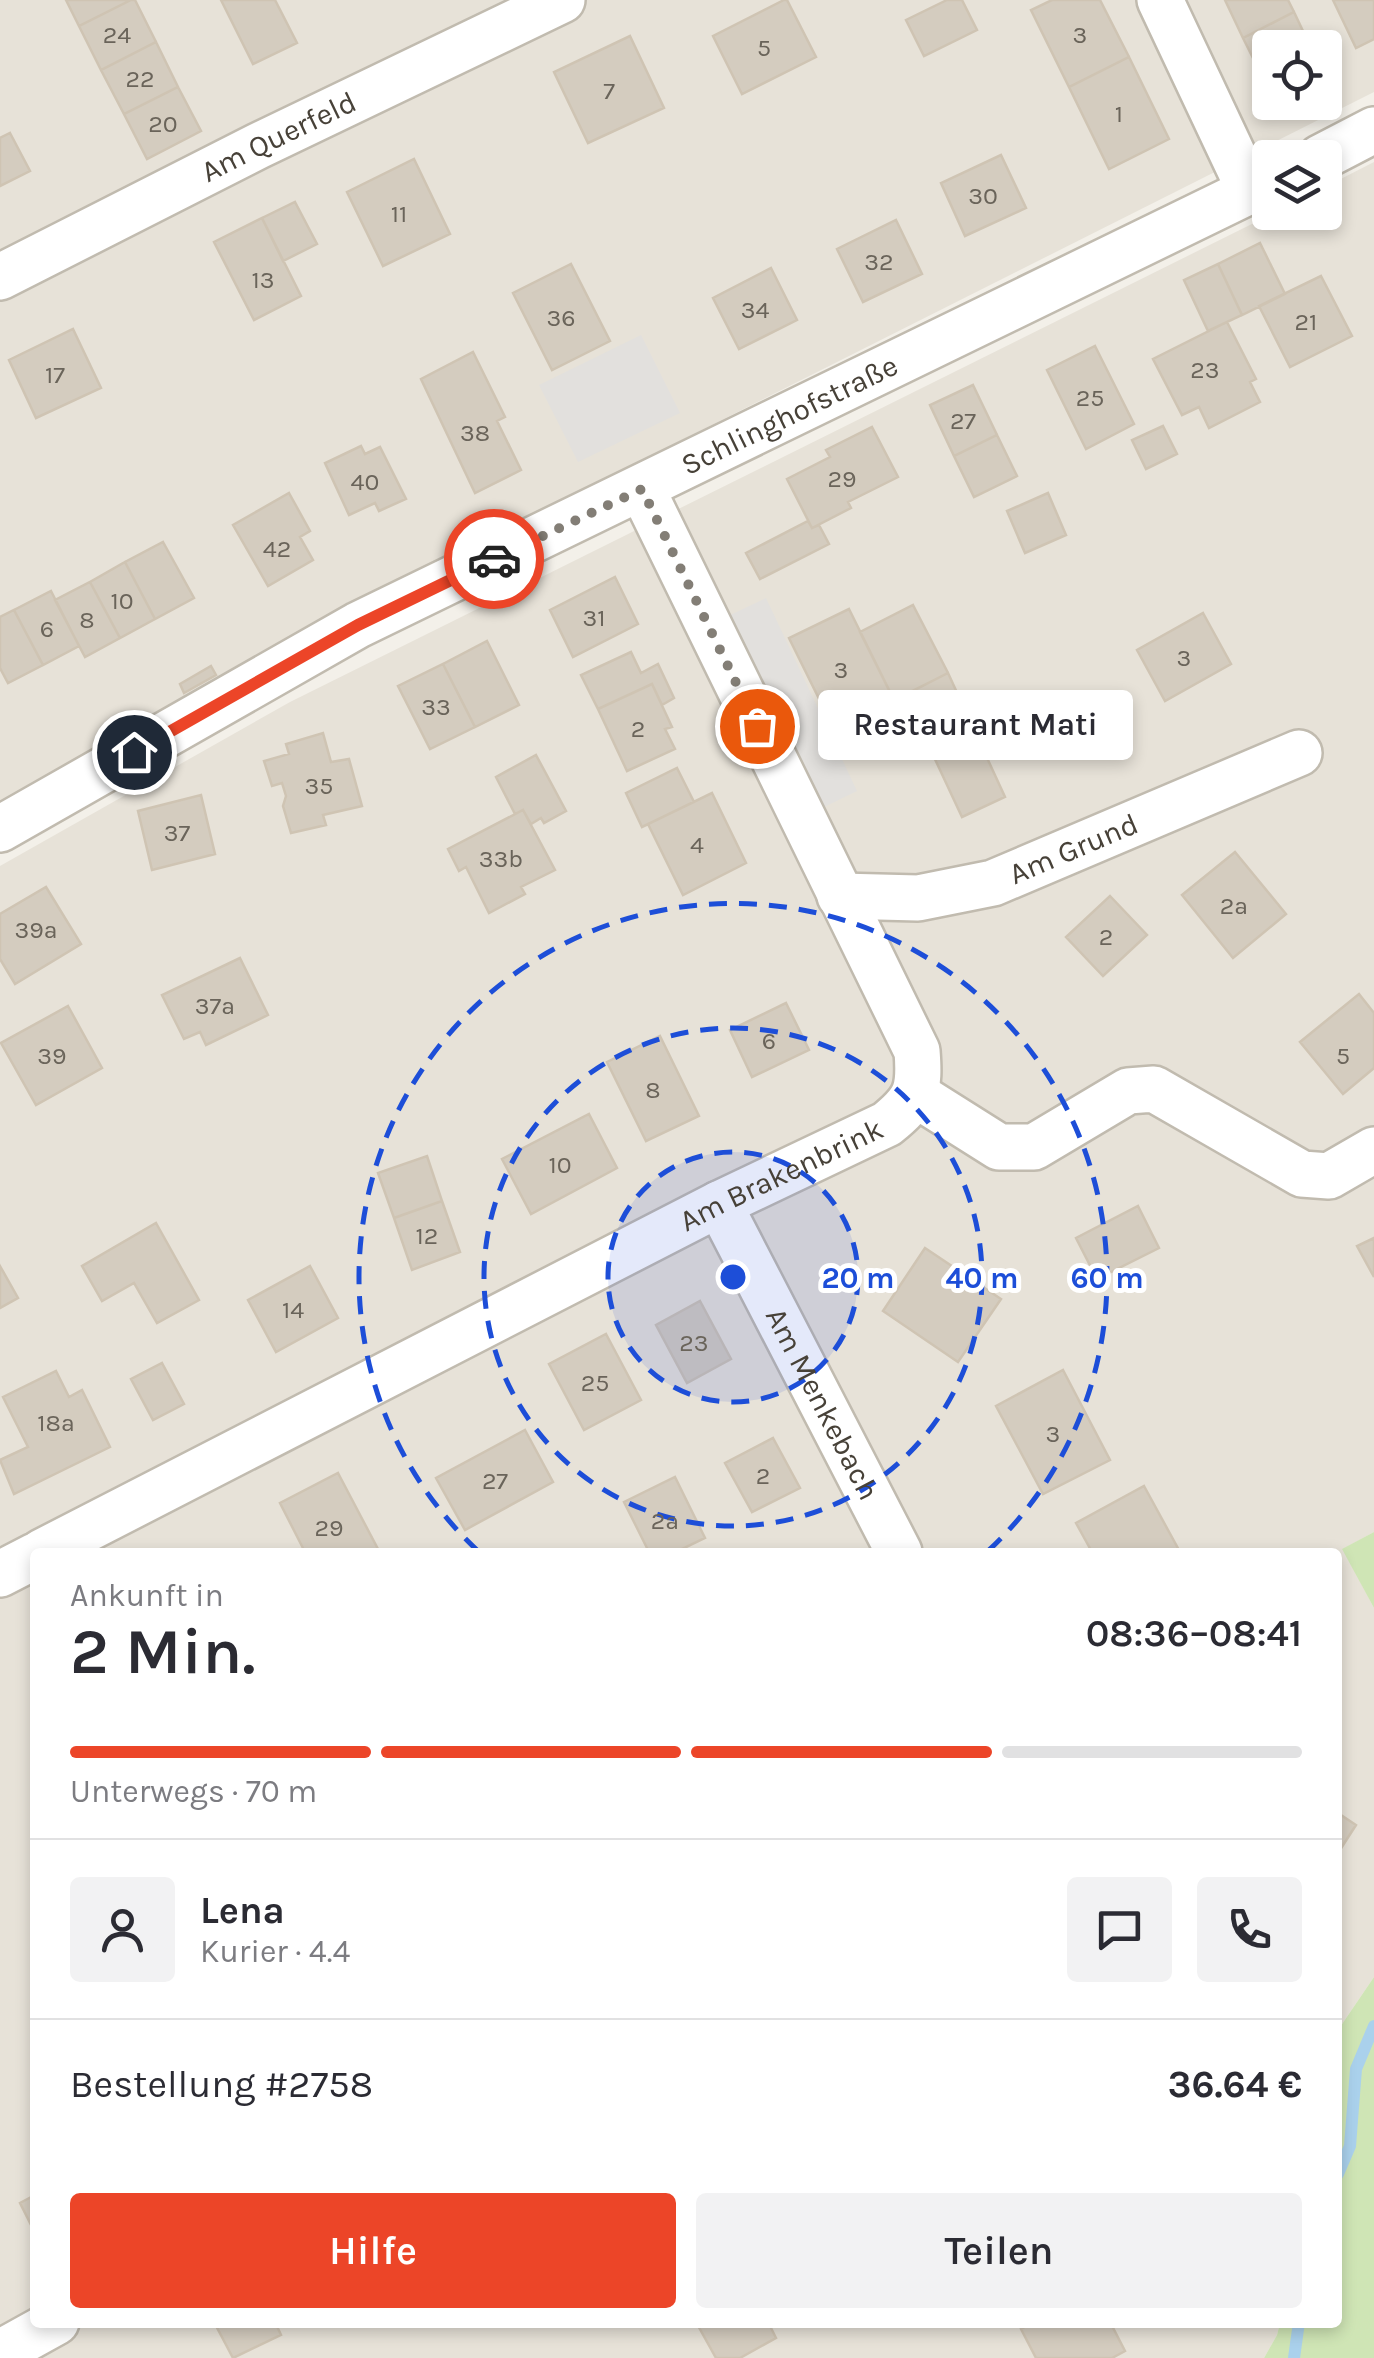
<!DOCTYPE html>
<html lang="de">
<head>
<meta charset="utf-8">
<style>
  body { margin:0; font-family:Karla,sans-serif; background:#f2f2f3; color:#2b2b33; height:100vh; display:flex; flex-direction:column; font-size:38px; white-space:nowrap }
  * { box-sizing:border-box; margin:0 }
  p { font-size:32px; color:#7c7c81 }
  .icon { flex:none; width:55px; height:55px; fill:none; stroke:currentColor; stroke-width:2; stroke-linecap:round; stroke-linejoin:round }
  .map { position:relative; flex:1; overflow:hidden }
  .drawer { position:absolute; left:30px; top:1548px; width:1312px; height:780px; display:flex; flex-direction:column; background:#fff; border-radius:10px; box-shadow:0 5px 15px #0003 }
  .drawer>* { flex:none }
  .tools { position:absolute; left:1252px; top:30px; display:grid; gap:20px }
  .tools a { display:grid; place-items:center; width:90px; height:90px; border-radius:10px; background:#fff; box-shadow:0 5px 15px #0003; font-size:50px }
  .pin { position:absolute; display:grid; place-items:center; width:85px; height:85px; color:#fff; margin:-42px; border:5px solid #fff; border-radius:50%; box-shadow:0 2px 10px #0007 }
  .courier { position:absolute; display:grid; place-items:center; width:100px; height:100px; margin:-50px; border:8px solid #ec4528; border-radius:50%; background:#fff; color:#222; box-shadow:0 2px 12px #0007 }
  .bubble { position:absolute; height:70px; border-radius:10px; background:#fff; box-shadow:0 5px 15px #0003; font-size:32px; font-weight:600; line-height:70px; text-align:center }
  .summary em { font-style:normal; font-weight:600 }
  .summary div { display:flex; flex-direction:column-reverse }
  .summary { display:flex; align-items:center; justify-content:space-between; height:170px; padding:0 40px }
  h1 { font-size:65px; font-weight:600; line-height:75px }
  .bar { display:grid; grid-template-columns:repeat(4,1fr); gap:15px 10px; align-content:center; height:120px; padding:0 40px }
  .bar i { height:12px; border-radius:8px; background:#e1e1e2 }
  .bar .current { background:#ec4528 }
  .bar p { grid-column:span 4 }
  .line { display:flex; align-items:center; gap:25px; padding:0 40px; border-top:2px solid #e1e1e2 }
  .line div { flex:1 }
  .round { display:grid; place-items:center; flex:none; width:105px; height:105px; border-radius:10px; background:#f2f2f3 }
  .action { display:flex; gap:20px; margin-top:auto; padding:20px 40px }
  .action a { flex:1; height:115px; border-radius:10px; background:#ec4528; color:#fff; font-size:40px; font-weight:600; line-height:115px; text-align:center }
  .action a+a { background:#f2f2f3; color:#2b2b33 }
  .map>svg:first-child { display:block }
  .residential { fill:#e7e2d8; fill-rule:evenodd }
  .green { fill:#cfe5b5 }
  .parking { fill:#e2e0dd }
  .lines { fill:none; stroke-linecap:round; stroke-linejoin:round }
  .stream { stroke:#aad1ec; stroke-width:12 }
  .building { fill:#d4ccbf; stroke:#cfc4b3; stroke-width:2.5 }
  .minor-casing { stroke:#c1bbaf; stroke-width:50 }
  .minor { stroke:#fff; stroke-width:45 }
  .done { stroke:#837e76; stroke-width:10; stroke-dasharray:0 18 }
  .route { stroke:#ec4528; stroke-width:12 }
  .ring { fill:none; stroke:#1d4ed8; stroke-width:5; stroke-dasharray:18 12 }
  .labels { text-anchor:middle; stroke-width:10; stroke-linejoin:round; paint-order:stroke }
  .number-label { font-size:25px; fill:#6a645a }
  .street-label { font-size:30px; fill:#474138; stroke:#fff }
  .centre { fill:#1d4ed8; stroke:#fff; stroke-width:5 }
  .ring-label { font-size:30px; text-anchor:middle; font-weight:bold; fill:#1d4ed8; stroke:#fff; stroke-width:10; stroke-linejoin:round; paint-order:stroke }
</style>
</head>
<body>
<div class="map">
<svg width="1374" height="2358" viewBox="0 0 1374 2358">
  <rect width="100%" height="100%" fill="#f3f0e9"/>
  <path class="residential" d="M0 0H1374V92L509 527 0 805ZM1270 48H1325V102H1270Z
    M1374 162V1532L1343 1549 1374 1608V1977L1338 2030V1552H35V2322L1280 2323 1277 2335 1264 2358H0V866L290 702 1274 213 1325 212V187Z"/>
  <path class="green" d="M1374 1532V1608L1342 1549Z
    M1374 1977V2358H1264L1277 2335 1280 2323 1338 2322V2030Z"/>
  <path class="parking" d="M641 335 680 413 578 462 539 385Z
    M766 598 857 791 818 810 726 617Z"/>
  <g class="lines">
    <path class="stream" d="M1338 2174 1350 2146 1356 2069 1374 2026
      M1294 2358 1299 2322"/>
  </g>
  <path class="building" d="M66 0H131L79 26Z
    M131 0H135L156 42 101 70 79 26Z
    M221 0H275L297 43 253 64Z
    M784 0H787L816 57 742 94 713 36Z
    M947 0H962L977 30 924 56 906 20Z
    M1052 0H1100L1129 57 1069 87 1031 10Z
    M1225 0H1288L1294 12 1243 38Z
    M1333 0H1374V39L1356 48Z
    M1294 12 1311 48H1270V77L1264 80 1243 38Z
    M630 36 664 108 588 143 554 72Z
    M156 42 178 87 124 114 101 70Z
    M1129 57 1169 139 1109 169 1069 87Z
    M178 87 201 131 147 159 124 114Z
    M10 133 30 171 0 186V138Z
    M1001 155 1026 208 965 236 941 183Z
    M414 159 450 234 383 266 347 192Z
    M295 202 317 244 283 261 262 218Z
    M262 218 301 296 254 320 214 242Z
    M896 220 922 274 863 302 837 249Z
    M1260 243 1285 294 1242 315 1218 264Z
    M571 264 610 341 552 370 513 293Z
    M1218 264 1242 315 1208 331 1184 280Z
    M771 268 797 320 739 349 713 298Z
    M1321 276 1352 336 1290 367 1259 306Z
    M1227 322 1256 379 1250 382 1260 402 1209 428 1199 407 1182 415 1153 359Z
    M73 329 101 388 36 418 9 360Z
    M1095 346 1134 424 1086 449 1047 370Z
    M473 352 505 417 497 421 521 470 475 493 421 379Z
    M973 385 997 435 954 456 930 405Z
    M1163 426 1177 454 1146 469 1132 440Z
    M872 427 898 477 848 502 851 508 812 528 787 479 830 457 826 450Z
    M997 435 1017 476 974 497 954 456Z
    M361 446 365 454 380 447 406 499 379 511 375 503 349 515 325 463Z
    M289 493 310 531 300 537 313 560 268 586 233 525Z
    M1048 493 1066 535 1025 553 1007 511Z
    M808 521 812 528 819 525 829 544 760 579 746 553Z
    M163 542 194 598 155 619 125 562Z
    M125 562 155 619 120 638 90 582Z
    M615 577 638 624 573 657 550 610Z
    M90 582 120 638 85 657 55 600Z
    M51 591 79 646 43 665 14 610Z
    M913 605 948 673 894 700 860 632Z
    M849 609 894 700 834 729 789 638Z
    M14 610 43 665 8 683 0 668V617Z
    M1203 613 1231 664 1165 701 1137 650Z
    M487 641 519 705 475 727 443 664Z
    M631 652 641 673 658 664 674 698 662 705 652 684 598 709 581 675Z
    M443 664 475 727 430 749 398 686Z
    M211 666 216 675 184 693 180 684Z
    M948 673 1005 797 962 817 905 695Z
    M652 684 672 727 665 729 675 749 627 771 598 709Z
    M905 695 926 736 886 756 866 714Z
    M323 733 331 762 349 759 362 806 323 815 326 825 291 833 283 806 286 796 282 783 272 786 264 761 289 754 286 744Z
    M536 755 566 811 544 823 541 818 531 824 523 810 515 814 496 777Z
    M677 768 694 802 642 827 626 793Z
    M712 793 746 863 683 895 648 824Z
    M201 795 215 854 152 870 138 811Z
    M523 810 555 870 521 887 525 894 489 913 466 867 459 871 448 849Z
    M1235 852 1286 914 1233 958 1182 895Z
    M46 887 81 944 15 984 0 959V914Z
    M1110 896 1147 935 1103 976 1066 937Z
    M240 958 268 1015 206 1045 200 1032 184 1039 162 995Z
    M1359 994 1374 1013V1068L1343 1094 1300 1042Z
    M786 1003 809 1050 752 1077 730 1030Z
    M68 1006 102 1068 36 1105 1 1043Z
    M660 1036 699 1116 646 1141 607 1062Z
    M589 1114 617 1168 531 1214 502 1159Z
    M427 1156 442 1201 394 1218 378 1173Z
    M442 1201 460 1252 412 1270 394 1218Z
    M1138 1206 1159 1248 1097 1279 1076 1238Z
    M156 1223 199 1300 157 1323 134 1283 102 1301 82 1266Z
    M1374 1238V1277L1357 1246Z
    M925 1248 1001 1299 958 1362 883 1311Z
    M0 1266 18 1298 0 1308Z
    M310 1266 338 1318 276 1352 248 1300Z
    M700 1301 731 1359 687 1383 656 1325Z
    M606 1334 641 1400 584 1430 549 1364Z
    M162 1363 184 1404 153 1420 131 1379Z
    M1063 1370 1110 1460 1043 1494 996 1406Z
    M56 1371 69 1397 82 1390 110 1447 14 1494 0 1460 28 1447 3 1397Z
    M525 1430 553 1482 465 1530 436 1478Z
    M773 1438 800 1488 752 1512 725 1463Z
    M338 1473 379 1551 377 1552H305L280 1503Z
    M675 1477 705 1538 676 1552H649L624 1502Z
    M1144 1486 1180 1552H1092L1076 1523Z
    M1338 1813 1356 1825 1338 1853Z
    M35 2195V2233L20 2203Z
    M214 2322H275L281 2335 233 2358Z
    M696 2322H768L776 2338 740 2358H716Z
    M1034 2322H1110L1125 2351 1112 2358H1036L1021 2329Z"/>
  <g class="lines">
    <defs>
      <g id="minor">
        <path d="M1160 0 1250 191"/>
        <path d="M1320 158 1374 130"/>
        <path id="s1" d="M0 277 258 146 562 0"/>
        <path id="s2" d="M0 829 358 625 1270 181"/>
        <path id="s3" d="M840 896 918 898 993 883 1299 753"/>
        <path d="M915 1094 999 1147H1034L1128 1091 1154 1089 1302 1174 1329 1176 1374 1150"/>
        <path id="s4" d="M719 1204 899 1552"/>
        <path id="s5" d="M42 1552 719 1204 887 1124C917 1100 920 1089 917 1051L642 489"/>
        <path d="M0 1574 35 1556"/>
        <path d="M0 2353 56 2322"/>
      </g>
    </defs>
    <use href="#minor" class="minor-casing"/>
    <use href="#minor" class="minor"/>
  </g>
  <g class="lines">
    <path class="done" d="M494 559 642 489 757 726"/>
    <path class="route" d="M134 752 358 625 494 559"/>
  </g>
  <circle cx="733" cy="1277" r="125" fill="#1d4ed8" fill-opacity=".12"/>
  <g class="ring">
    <circle cx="733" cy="1277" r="125"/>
    <circle cx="733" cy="1277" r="249"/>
    <path d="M478 1551A374 374 0 1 1 988 1551"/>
  </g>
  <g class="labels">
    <g class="number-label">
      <text x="117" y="43">24</text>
      <text x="1080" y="43">3</text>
      <text x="764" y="56">5</text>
      <text x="140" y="87">22</text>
      <text x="609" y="99">7</text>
      <text x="1119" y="122">1</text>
      <text x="163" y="132">20</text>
      <text x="983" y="204">30</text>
      <text x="399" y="222">11</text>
      <text x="879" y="270">32</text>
      <text x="263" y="288">13</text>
      <text x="755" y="318">34</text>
      <text x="561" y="326">36</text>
      <text x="1306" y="330">21</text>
      <text x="1205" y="378">23</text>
      <text x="55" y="383">17</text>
      <text x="1090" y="406">25</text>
      <text x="963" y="429">27</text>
      <text x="475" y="441">38</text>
      <text x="842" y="487">29</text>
      <text x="365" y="490">40</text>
      <text x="277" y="557">42</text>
      <text x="122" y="609">10</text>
      <text x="594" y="626">31</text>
      <text x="87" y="628">8</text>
      <text x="47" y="637">6</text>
      <text x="1184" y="666">3</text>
      <text x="841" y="678">3</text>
      <text x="436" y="715">33</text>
      <text x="638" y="737">2</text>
      <text x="319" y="794">35</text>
      <text x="177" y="841">37</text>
      <text x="697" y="853">4</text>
      <text x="501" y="867">33b</text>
      <text x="1234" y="914">2a</text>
      <text x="36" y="938">39a</text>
      <text x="1106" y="945">2</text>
      <text x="215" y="1014">37a</text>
      <text x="769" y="1049">6</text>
      <text x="52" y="1064">39</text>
      <text x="1343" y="1064">5</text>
      <text x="653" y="1098">8</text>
      <text x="560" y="1173">10</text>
      <text x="427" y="1244">12</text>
      <text x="293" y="1318">14</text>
      <text x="694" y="1351">23</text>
      <text x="595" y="1391">25</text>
      <text x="56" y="1431">18a</text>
      <text x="1053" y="1442">3</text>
      <text x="763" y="1484">2</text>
      <text x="495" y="1489">27</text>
      <text x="665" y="1529">2a</text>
      <text x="329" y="1536">29</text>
    </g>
    <g class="street-label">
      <text dy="10" stroke="none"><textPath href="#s1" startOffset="312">Am Querfeld</textPath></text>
      <text dy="10" stroke="none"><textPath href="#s2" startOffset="892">Schlinghofstraße</textPath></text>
      <text dy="10" stroke="none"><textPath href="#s3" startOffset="242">Am Grund</textPath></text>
      <text dy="10" stroke="none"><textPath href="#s5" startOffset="830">Am Brakenbrink</textPath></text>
      <text dy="10" stroke="none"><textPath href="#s4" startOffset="225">Am Menkebach</textPath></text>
    </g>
  </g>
  <circle cx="733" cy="1277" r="15" class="centre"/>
  <g class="ring-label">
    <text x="858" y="1288">20 m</text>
    <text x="982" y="1288">40 m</text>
    <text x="1107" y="1288">60 m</text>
  </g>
</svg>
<div class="tools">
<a><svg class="icon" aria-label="locate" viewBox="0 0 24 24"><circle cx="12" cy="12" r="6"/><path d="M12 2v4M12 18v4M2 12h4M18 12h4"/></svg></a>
<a><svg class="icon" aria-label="layers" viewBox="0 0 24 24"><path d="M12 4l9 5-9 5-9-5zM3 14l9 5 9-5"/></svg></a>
</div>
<div class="pin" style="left:757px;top:726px;background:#ea580c"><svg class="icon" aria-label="bag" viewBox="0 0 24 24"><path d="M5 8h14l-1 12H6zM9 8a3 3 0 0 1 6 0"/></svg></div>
<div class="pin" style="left:134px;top:752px;background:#1f2937"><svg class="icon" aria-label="home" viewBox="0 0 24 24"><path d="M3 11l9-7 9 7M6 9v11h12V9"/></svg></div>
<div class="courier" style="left:494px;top:559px"><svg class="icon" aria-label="car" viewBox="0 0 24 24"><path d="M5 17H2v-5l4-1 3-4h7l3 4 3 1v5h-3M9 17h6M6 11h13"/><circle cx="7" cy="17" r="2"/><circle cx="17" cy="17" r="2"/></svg></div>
<div class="bubble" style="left:818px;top:690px;width:315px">Restaurant Mati</div>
<section class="drawer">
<div class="summary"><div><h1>2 Min.</h1><p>Ankunft in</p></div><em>08:36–08:41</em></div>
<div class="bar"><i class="current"></i><i class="current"></i><i class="current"></i><i></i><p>Unterwegs · 70 m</p></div>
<div class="line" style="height:180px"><a class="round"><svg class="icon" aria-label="person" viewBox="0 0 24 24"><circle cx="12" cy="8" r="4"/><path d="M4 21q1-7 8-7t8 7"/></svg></a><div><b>Lena</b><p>Kurier · 4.4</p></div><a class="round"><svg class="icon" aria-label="chat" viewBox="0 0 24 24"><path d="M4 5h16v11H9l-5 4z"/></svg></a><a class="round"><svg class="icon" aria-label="phone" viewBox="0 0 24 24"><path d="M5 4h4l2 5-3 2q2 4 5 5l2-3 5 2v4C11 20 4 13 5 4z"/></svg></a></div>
<div class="line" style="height:130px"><div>Bestellung #2758</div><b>36.64 €</b></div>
<div class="action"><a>Hilfe</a><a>Teilen</a></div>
</section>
</div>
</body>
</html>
